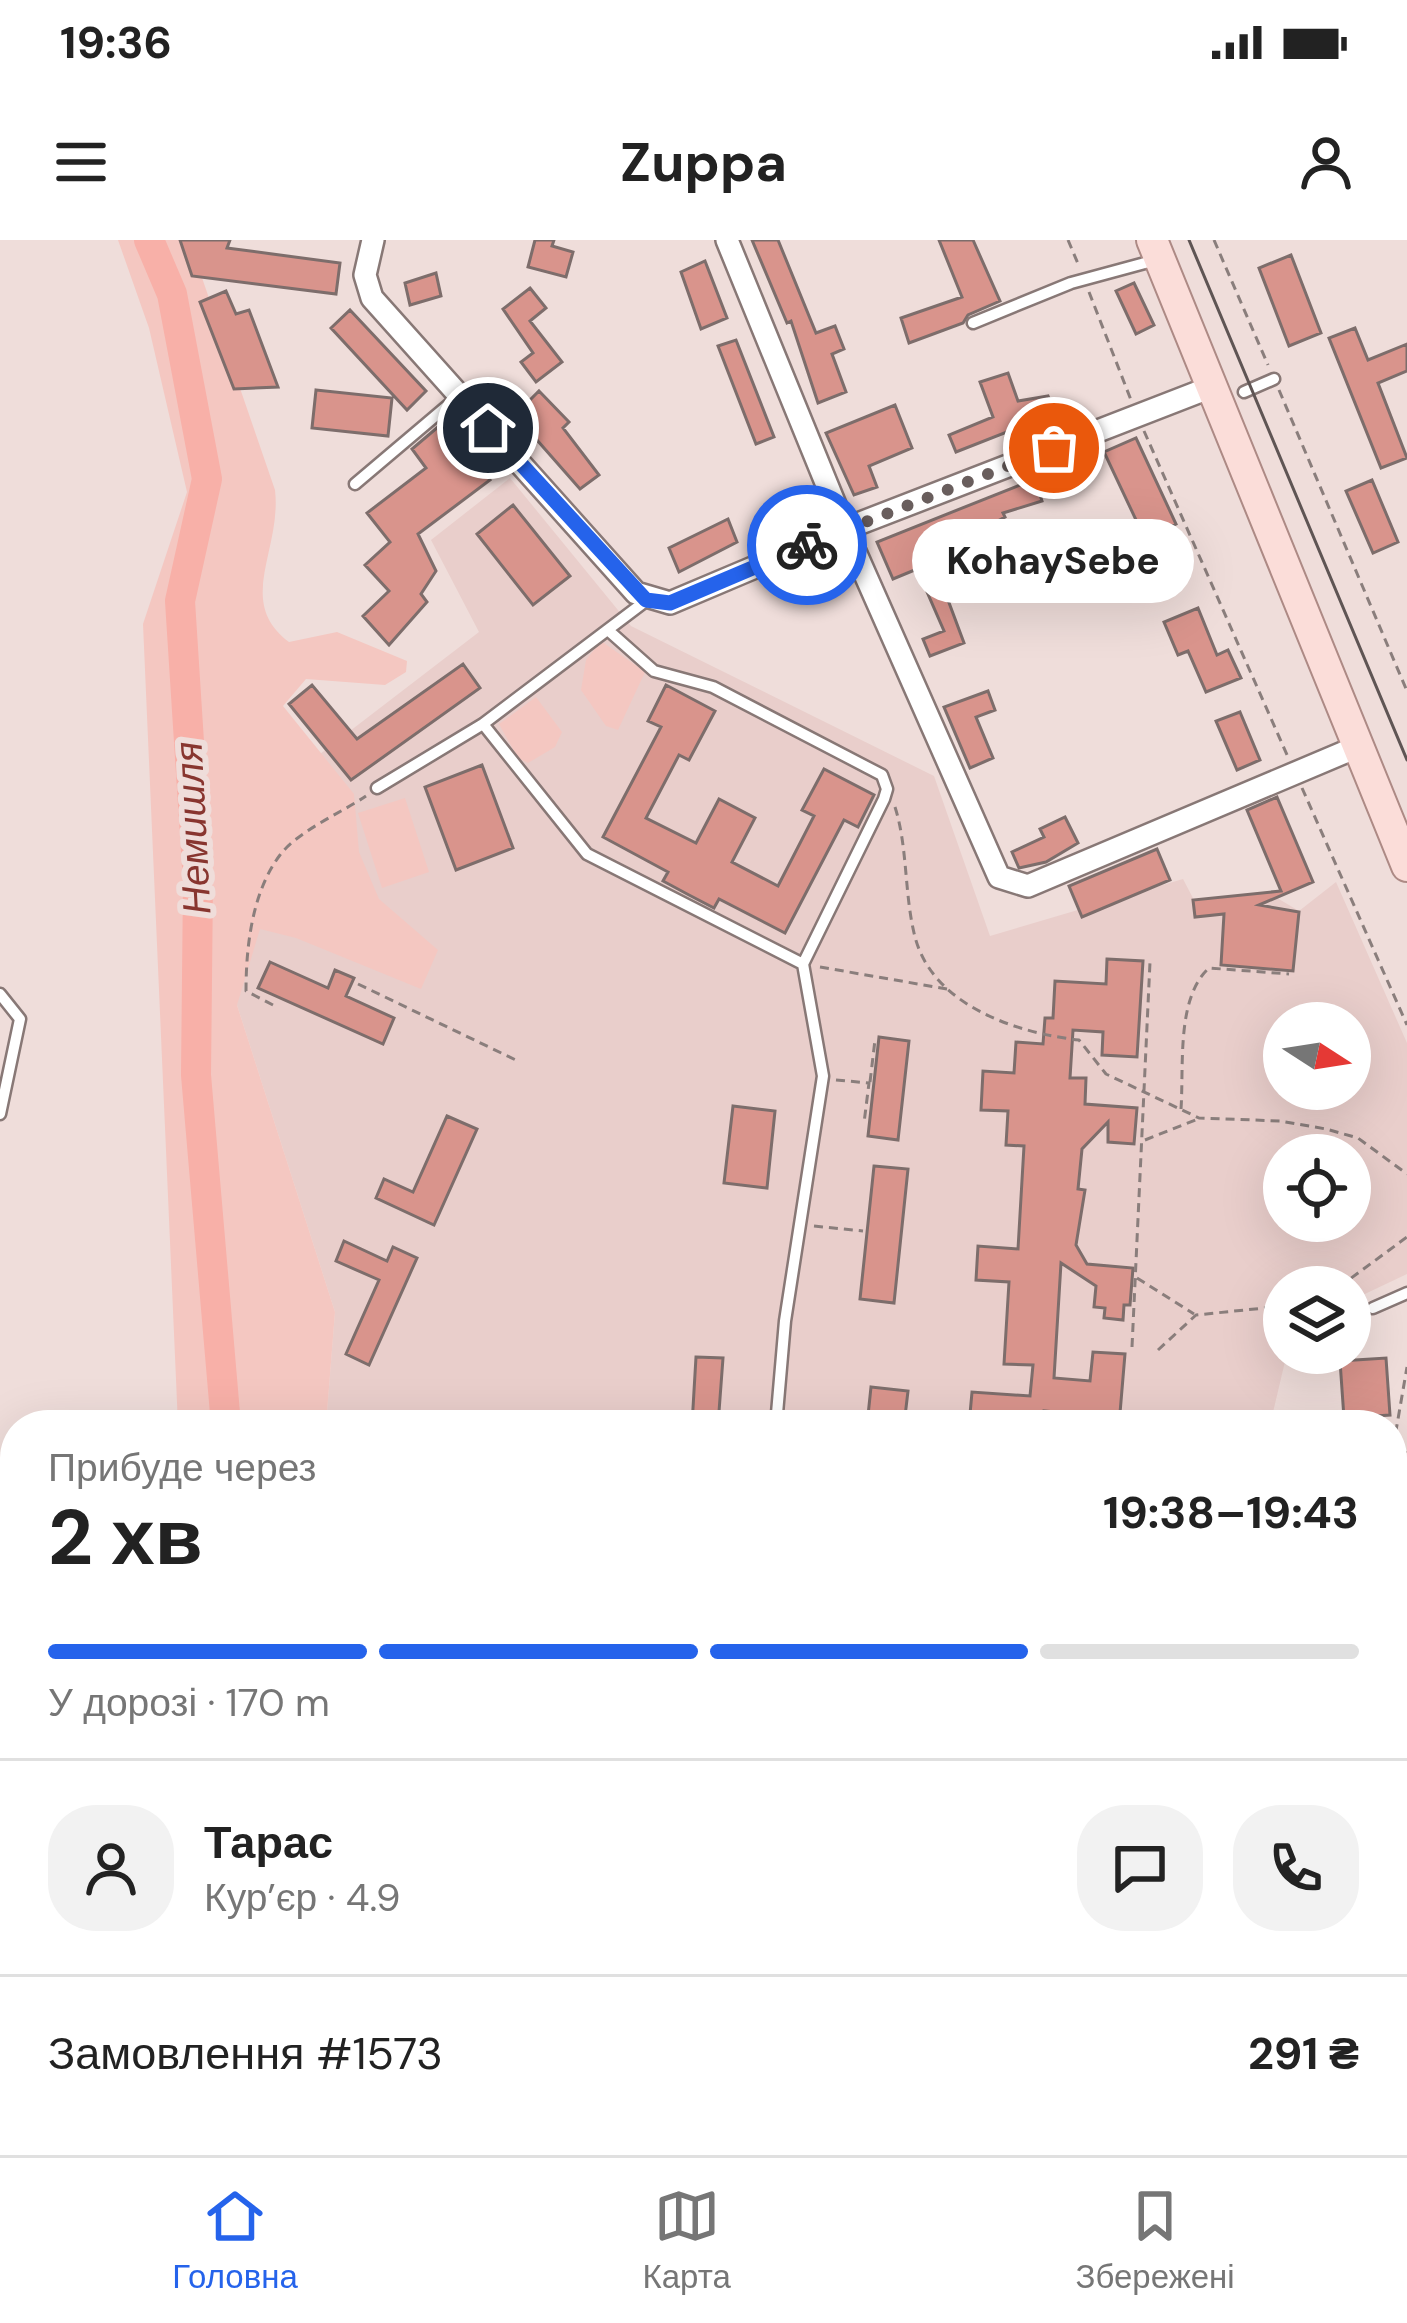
<!DOCTYPE html>
<html lang="uk">
<head>
<meta charset="utf-8">
<style>
  body { margin:0; font-family:"DM Sans",sans-serif; background:#f2f2f2; color:#222; height:100vh; display:flex; flex-direction:column; font-size:45px; white-space:nowrap }
  * { box-sizing:border-box; margin:0 }
  p { font-size:39px; color:#767676 }
  .icon { flex:none; width:66px; height:66px; fill:none; stroke:currentColor; stroke-width:2; stroke-linecap:round; stroke-linejoin:round }
  .map { position:relative; flex:1; overflow:hidden }
  .panel { position:absolute; left:0px; top:1170px; width:1407px; height:747px; display:flex; flex-direction:column; background:#fff; border-radius:48px 48px 0 0; box-shadow:0 12px 48px #0002 }
  .panel>* { flex:none }
  .needle { width:78px; rotate:102deg }
  .buttons { position:absolute; left:1263px; top:762px; display:grid; gap:24px }
  .buttons a { display:grid; place-items:center; width:108px; height:108px; border-radius:50%; background:#fff; box-shadow:0 12px 48px #0002; font-size:60px }
  .pin { position:absolute; display:grid; place-items:center; width:102px; height:102px; color:#fff; margin:-51px; border:6px solid #fff; border-radius:50%; box-shadow:0 3px 12px #0007 }
  .courier { position:absolute; display:grid; place-items:center; width:120px; height:120px; margin:-60px; border:9px solid #2563eb; border-radius:50%; background:#fff; color:#222; box-shadow:0 3px 15px #0007 }
  .bubble { position:absolute; height:84px; border-radius:42px; background:#fff; box-shadow:0 12px 48px #0002; font-size:39px; font-weight:700; line-height:84px; text-align:center }
  .summary em { font-style:normal; font-weight:700 }
  .summary div { display:flex; flex-direction:column-reverse }
  .summary { display:flex; align-items:center; justify-content:space-between; height:204px; padding:0 48px }
  h1 { font-size:78px; font-weight:700; line-height:90px }
  .bar { display:grid; grid-template-columns:repeat(4,1fr); gap:18px 12px; align-content:center; height:144px; padding:0 48px }
  .bar i { height:15px; border-radius:9px; background:#e0e0e0 }
  .bar .selected { background:#2563eb }
  .bar p { grid-column:span 4 }
  .line { display:flex; align-items:center; gap:30px; padding:0 48px; border-top:3px solid #e0e0e0 }
  .line div { flex:1 }
  .round { display:grid; place-items:center; flex:none; width:126px; height:126px; border-radius:48px; background:#f2f2f2 }
  .status { display:flex; justify-content:space-between; align-items:center; height:84px; padding:0 60px; background:#fff; direction:ltr }
  .status svg { height:33px; fill:currentColor }
  header { display:flex; justify-content:space-between; align-items:center; height:156px; padding:0 48px; background:#fff; font-size:54px; font-weight:700 }
  .menu { display:flex; justify-content:space-around; align-items:center; height:168px; border-top:3px solid #e0e0e0; background:#fff; font-size:33px; color:#767676 }
  .menu a { display:grid; justify-items:center; gap:6px }
  .menu .selected { color:#2563eb }
  .map>svg:first-child { display:block }
  .built { fill:#e9cecb; fill-rule:evenodd }
  .green { fill:#f4c7c1 }
  .lines { fill:none; stroke-linecap:round; stroke-linejoin:round }
  .river { stroke:#f8b0a8; stroke-width:30 }
  .building { fill:#d9948c; stroke:#7d6d6b; stroke-width:3 }
  .service-casing { stroke:#887876; stroke-width:15 }
  .minor-casing { stroke:#887876; stroke-width:26 }
  .primary-casing { stroke:#ad8a85; stroke-width:34 }
  .path { stroke:#8a7e7c; stroke-width:3; stroke-dasharray:9 6; stroke-linecap:butt }
  .service { stroke:#fff; stroke-width:10 }
  .minor { stroke:#fff; stroke-width:21 }
  .primary { stroke:#fbddd9; stroke-width:30 }
  .tram { stroke:#5f5554; stroke-width:3 }
  .done { stroke:#695e5d; stroke-width:12; stroke-dasharray:0 21.6 }
  .route { stroke:#2563eb; stroke-width:15 }
  .labels { text-anchor:middle; stroke-width:12; stroke-linejoin:round; paint-order:stroke }
  .water-label { font-size:39px; font-style:italic; fill:#88352f; stroke:#efddda }
</style>
</head>
<body>
<div class="status"><b>19:36</b><svg viewBox="0 0 49 12"><path d="M0 12V9h3v3zM5 12V6h3v6zM10 12V3h3v9zM15 12V0h3v12zM26 1h20v11H26zM47 4h2v5h-2z"/></svg></div>
<header><svg class="icon" aria-label="menu" viewBox="0 0 24 24"><path d="M4 6h16M4 12h16M4 18h16"/></svg>Zuppa<svg class="icon" aria-label="person" viewBox="0 0 24 24"><circle cx="12" cy="8" r="4"/><path d="M4 21q1-7 8-7t8 7"/></svg></header>
<div class="map">
<svg width="1407" height="1915" viewBox="0 0 1407 1915">
  <rect width="100%" height="100%" fill="#efddda"/>
  <path class="built" d="M510 238 631 386 934 536 990 696 1183 639 1194 660 1267 652 1299 671 1336 642 1407 803V1034L1350 1061V1047H1284L1287 1113 1270 1185H326L335 1072 237 765 240 710 320 514 479 392 431 300ZM1284 783H1350V849H1284ZM1284 915H1350V981H1284Z"/>
  <path class="green" d="M118 0H189L275 250C282 311 235 361 289 402L337 392 407 421 406 432 385 445 306 439 283 466 354 554 359 612 379 659 438 710 421 749 296 698 260 689 237 765 335 1072 326 1185H178L143 384 187 252 149 88Z
    M601 401 645 432 618 490 606 486 581 450 586 420Z
    M536 457 562 492 555 507 528 523 518 518 499 484Z
    M405 558 429 632 382 648 358 573Z"/>
  <g class="lines">
    <path class="river" d="M149 0 172 54 207 239 180 361 198 643 196 835 226 1185
      M395 1915 396 1902"/>
  </g>
  <path class="building" d="M180 0H230L227 8 340 23 336 54 192 36Z
    M535 0H554L552 6 573 12 566 37 528 27Z
    M752 0H778L816 93 835 86 844 109 832 114 846 152 818 163 791 81 787 83Z
    M939 0H973L1000 61 968 75 963 83 909 103 901 78 962 57Z
    M1291 15 1321 93 1289 106 1259 28Z
    M705 21 727 78 701 89 681 32Z
    M436 33 441 56 410 65 405 43Z
    M1134 43 1154 85 1136 94 1116 51Z
    M530 48 546 68 530 81 562 122 536 142 521 122 533 113 503 69Z
    M226 51 236 74 249 70 278 147 234 149 200 62Z
    M350 70 426 151 407 170 331 88Z
    M1355 88 1368 120 1407 104V131L1378 143 1407 218 1381 228 1329 98Z
    M736 100 774 197 756 204 718 106Z
    M1008 133 1018 161 1048 156 1055 173 956 212 949 195 993 177 980 142Z
    M316 150 392 158 388 196 312 188Z
    M539 151 569 182 563 188 599 235 580 249 515 175Z
    M895 165 912 208 869 226 877 247 854 255 826 193Z
    M445 181 490 240 418 294 436 331 421 354 427 362 389 405 363 376 389 351 365 325 390 302 367 273 426 228 412 209Z
    M1136 198 1176 284 1145 299 1104 212Z
    M1035 239 1042 261 1003 273 1005 277 979 291 929 309 964 403 930 416 923 399 944 391 917 329 893 339 877 302Z
    M1372 240 1398 302 1373 313 1346 251Z
    M513 265 570 336 533 365 477 294Z
    M728 279 737 302 679 332 669 308Z
    M1198 368 1217 415 1228 410 1241 438 1206 452 1188 411 1178 415 1164 382Z
    M463 424 480 448 351 540 289 464 312 445 357 499Z
    M666 445 715 471 689 520 679 515 646 578 696 603 719 559 755 578 732 622 778 646 814 576 802 570 824 529 874 555 858 587 844 580 785 693 719 659 714 668 689 655 663 641 668 632 603 597 661 487 648 481Z
    M988 451 995 470 976 477 993 518 970 528 944 467Z
    M1240 472 1260 520 1237 530 1216 481Z
    M482 525 513 608 456 630 425 547Z
    M1277 557 1313 642 1259 665 1299 672 1293 731 1221 725 1224 674 1195 677 1193 660 1281 651 1247 570Z
    M1065 577 1078 603 1046 622 1019 628 1012 612 1044 597 1040 589Z
    M1157 609 1170 640 1082 677 1069 646Z
    M1107 719 1143 721 1137 817 1102 815 1103 792 1073 790 1070 838H1086L1085 864 1137 868 1134 904 1108 902V882L1082 909 1078 949 1085 950 1076 1005 1087 1024 1133 1028 1130 1065H1124L1123 1080 1104 1078 1105 1068 1094 1067 1096 1046 1061 1023 1054 1138 1090 1141 1093 1112 1125 1114 1119 1185H1087L1088 1175 1044 1171 1043 1185H969L972 1152 1030 1156 1033 1125 1004 1124 1009 1042 976 1040 978 1006 1018 1009 1024 906 1006 905 1008 871 981 870 983 831 1014 833 1016 802 1043 804 1045 778H1053L1055 741 1106 744Z
    M270 722 328 748 335 730 354 738 346 756 394 778 383 804 258 748Z
    M879 797 909 801 898 900 868 896Z
    M733 866 775 871 767 948 724 943Z
    M447 876 477 889 434 985 376 958 384 939 413 952Z
    M874 926 908 929 894 1063 860 1059Z
    M344 1001 387 1021 393 1007 417 1018 369 1125 346 1114 379 1040 336 1021Z
    M696 1117 723 1118 718 1185H692Z
    M1386 1118 1390 1175 1344 1178 1340 1121Z
    M871 1147 908 1151 904 1185H867Z
    M1392 1793 1407 1796V1902L1392 1899Z"/>
  <g class="lines">
    <defs>
      <path id="service" d="M973 83 1071 43 1156 20
        M1244 152 1274 139
        M355 244 459 156
        M483 484 587 614 803 724 884 559 887 549 882 535 713 447 654 431 609 391
        M377 548 483 484 647 360
        M0 754 20 779 0 874
        M1373 1068 1407 1053
        M776 1185 785 1081 823 836 803 724"/>
      <path id="minor" d="M373 0 365 35 372 58 636 353 670 363 845 289 1214 146
        M727 0 845 289 999 637 1028 646 1357 507"/>
      <path id="primary" d="M1152 0 1407 626
        M1392 1306 1407 1228
        M1280 1915 1282 1902"/>
    </defs>
    <use href="#service" class="service-casing"/>
    <use href="#minor" class="minor-casing"/>
    <use href="#primary" class="primary-casing"/>
    <path class="path" d="M1068 0 1079 26
      M1214 0 1268 125
      M1089 52 1131 160
      M1279 150 1407 451
      M1144 191 1288 517
      M1302 548 1407 785
      M895 567C908 608 904 654 915 697 933 766 1017 793 1079 800L1106 834 1199 878 1280 881 1326 889 1358 898 1407 934
      M820 727 947 749
      M358 744 520 822
      M273 765 246 751C246 707 252 652 280 615 298 591 341 573 366 556
      M836 840 869 843 864 883
      M870 842 875 800
      M1181 869C1184 826 1176 758 1209 728L1289 734
      M1145 900 1198 879
      M814 986 863 991
      M1137 1038 1194 1074
      M1339 1047 1407 997
      M1132 1107 1150 722
      M1158 1110 1196 1075 1284 1066
      M1393 1208 1407 1127
      M1392 1674 1407 1667"/>
    <use href="#service" class="service"/>
    <use href="#minor" class="minor"/>
    <use href="#primary" class="primary"/>
    <path class="tram" d="M1189 0 1407 520"/>
  </g>
  <g class="lines">
    <path class="done" d="M807 305 1054 208"/>
    <path class="route" d="M488 188 646 360 670 363 807 305"/>
  </g>
  <g class="labels">
    <g class="water-label">
      <text transform="translate(192 588) rotate(-93)" y="14">Немишля</text>
    </g>
  </g>
</svg>
<div class="buttons">
<a><svg class="needle" viewBox="-14 -14 28 28"><path d="M0-13l5 13h-10z" fill="#e53935"/><path d="M0 13l5-13h-10z" fill="#767676"/></svg></a>
<a><svg class="icon" aria-label="locate" viewBox="0 0 24 24"><circle cx="12" cy="12" r="6"/><path d="M12 2v4M12 18v4M2 12h4M18 12h4"/></svg></a>
<a><svg class="icon" aria-label="layers" viewBox="0 0 24 24"><path d="M12 4l9 5-9 5-9-5zM3 14l9 5 9-5"/></svg></a>
</div>
<div class="pin" style="left:1054px;top:208px;background:#ea580c"><svg class="icon" aria-label="bag" viewBox="0 0 24 24"><path d="M5 8h14l-1 12H6zM9 8a3 3 0 0 1 6 0"/></svg></div>
<div class="pin" style="left:488px;top:188px;background:#1f2937"><svg class="icon" aria-label="home" viewBox="0 0 24 24"><path d="M3 11l9-7 9 7M6 9v11h12V9"/></svg></div>
<div class="courier" style="left:807px;top:305px"><svg class="icon" aria-label="bike" viewBox="0 0 24 24"><circle cx="6" cy="16" r="4"/><circle cx="18" cy="16" r="4"/><path d="M6 16l4-8h5l3 8M10 8l3 8H6M13 5h3"/></svg></div>
<div class="bubble" style="left:912px;top:279px;width:282px">KohaySebe</div>
<section class="panel">
<div class="summary"><div><h1>2 хв</h1><p>Прибуде через</p></div><em>19:38–19:43</em></div>
<div class="bar"><i class="selected"></i><i class="selected"></i><i class="selected"></i><i></i><p>У дорозі · 170 m</p></div>
<div class="line" style="height:216px"><a class="round"><svg class="icon" aria-label="person" viewBox="0 0 24 24"><circle cx="12" cy="8" r="4"/><path d="M4 21q1-7 8-7t8 7"/></svg></a><div><b>Тарас</b><p>Кур’єр · 4.9</p></div><a class="round"><svg class="icon" aria-label="chat" viewBox="0 0 24 24"><path d="M4 5h16v11H9l-5 4z"/></svg></a><a class="round"><svg class="icon" aria-label="phone" viewBox="0 0 24 24"><path d="M5 4h4l2 5-3 2q2 4 5 5l2-3 5 2v4C11 20 4 13 5 4z"/></svg></a></div>
<div class="line" style="height:156px"><div>Замовлення #1573</div><b>291 ₴</b></div>
</section>
</div>
<nav class="menu">
<a class="selected"><svg class="icon" aria-label="home" viewBox="0 0 24 24"><path d="M3 11l9-7 9 7M6 9v11h12V9"/></svg>Головна</a>
<a><svg class="icon" aria-label="map" viewBox="0 0 24 24"><path d="M3 6l6-2 6 2 6-2v14l-6 2-6-2-6 2zM9 4v14M15 6v14"/></svg>Карта</a>
<a><svg class="icon" aria-label="saved" viewBox="0 0 24 24"><path d="M7 4h10v16l-5-4-5 4z"/></svg>Збережені</a>
</nav>
</body>
</html>
